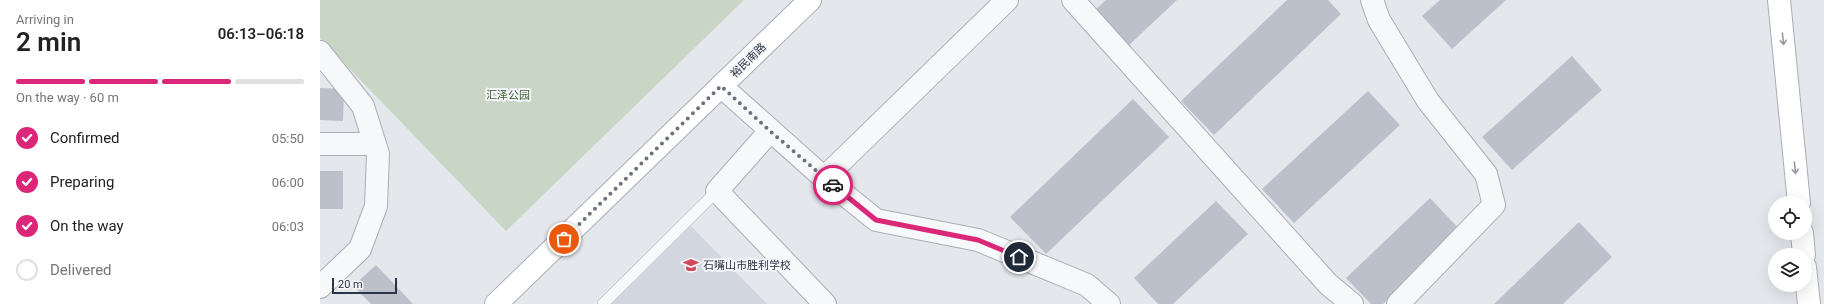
<!DOCTYPE html>
<html lang="en">
<head>
<meta charset="utf-8">
<style>
  body { margin:0; font-family:Roboto,"Noto Sans SC",sans-serif; background:#f6f6f6; color:#222; height:100vh; display:flex; flex-direction:column; font-size:15px; white-space:nowrap }
  * { box-sizing:border-box; margin:0 }
  p { font-size:13px; color:#767676 }
  .icon { flex:none; width:22px; height:22px; fill:none; stroke:currentColor; stroke-width:2; stroke-linecap:round; stroke-linejoin:round }
  .map { position:relative; flex:1; overflow:hidden }
  .side { display:flex; flex-direction:column; background:#fff; width:320px }
  .side>* { flex:none }
  .tools { position:absolute; left:1448px; top:196px; display:grid; gap:8px }
  .tools a { display:grid; place-items:center; width:44px; height:44px; border-radius:50%; background:#fff; box-shadow:0 4px 16px #0002; font-size:20px }
  .scale { position:absolute; left:12px; bottom:10px; width:65px; box-sizing:border-box; padding-left:4px; border:2px solid #2b3445; border-top:0; font-size:11px; line-height:14px; white-space:nowrap; color:#2b3445; -webkit-text-stroke:3px #f4f6f9; paint-order:stroke }
  .pin { position:absolute; display:grid; place-items:center; width:34px; height:34px; color:#fff; margin:-17px; border:2px solid #fff; border-radius:50%; box-shadow:0 1px 4px #0007 }
  .courier { position:absolute; display:grid; place-items:center; width:40px; height:40px; margin:-20px; border:3px solid #db2777; border-radius:50%; background:#fff; color:#222; box-shadow:0 1px 5px #0007 }
  .overview em { font-style:normal; font-weight:600 }
  .overview div { display:flex; flex-direction:column-reverse }
  .overview { display:flex; align-items:center; justify-content:space-between; height:68px; padding:0 16px }
  h1 { font-size:26px; font-weight:600; line-height:30px }
  .bar { display:grid; grid-template-columns:repeat(4,1fr); gap:6px 4px; align-content:center; height:48px; padding:0 16px }
  .bar i { height:5px; border-radius:3px; background:#e0e0e0 }
  .bar .on { background:#db2777 }
  .bar p { grid-column:span 4 }
  ol { padding:0 16px; list-style:none }
  li { display:flex; align-items:center; gap:12px; height:44px }
  li p { margin-inline-start:auto }
  li .icon { padding:4px; border-radius:50%; background:#db2777; color:#fff; stroke-width:4 }
  li:last-child { color:#767676 }
  li i { width:22px; height:22px; border:2px solid #e0e0e0; border-radius:50% }
  main { display:flex; flex:1; min-height:0 }
  .map>svg:first-child { display:block }
  .built { fill:#d2d6de }
  .green { fill:#c9d6c5 }
  .building { fill:#bbc0ca }
  .lines { fill:none; stroke-linecap:round; stroke-linejoin:round }
  .lane-casing { stroke:#a9aeb7; stroke-width:12 }
  .street-casing { stroke:#a9aeb7; stroke-width:24 }
  .secondary-casing { stroke:#a9aeb7; stroke-width:24 }
  .lane { stroke:#f7f8fa; stroke-width:11 }
  .street { stroke:#f7f8fa; stroke-width:22 }
  .secondary { stroke:#fff; stroke-width:22 }
  .oneway { stroke:#959aa2 }
  .done { stroke:#6c737f; stroke-width:4; stroke-dasharray:0 7.2 }
  .route { stroke:#db2777; stroke-width:5 }
  .labels { text-anchor:middle; stroke-width:4; stroke-linejoin:round; paint-order:stroke }
  .street-label { font-size:11px; fill:#2b3445; stroke:#f4f6f9 }
  .park-label { font-size:11px; fill:#3f6138; stroke:#f4f6f9 }
  .poi-label { font-size:11px; fill:#2b3445; stroke:#f4f6f9; text-anchor:start }
</style>
</head>
<body>
<main>
<section class="side">
<div class="overview"><div><h1>2 min</h1><p>Arriving in</p></div><em>06:13–06:18</em></div>
<div class="bar"><i class="on"></i><i class="on"></i><i class="on"></i><i></i><p>On the way · 60 m</p></div>
<ol>
<li><svg class="icon" aria-label="check" viewBox="0 0 24 24"><path d="M5 12l5 5 9-10"/></svg>Confirmed<p>05:50</p></li>
<li><svg class="icon" aria-label="check" viewBox="0 0 24 24"><path d="M5 12l5 5 9-10"/></svg>Preparing<p>06:00</p></li>
<li><svg class="icon" aria-label="check" viewBox="0 0 24 24"><path d="M5 12l5 5 9-10"/></svg>On the way<p>06:03</p></li>
<li><i></i>Delivered</li>
</ol>
</section>
<div class="map">
<svg width="1504" height="304" viewBox="0 0 1504 304">
  <rect width="100%" height="100%" fill="#e4e7ec"/>
  <path class="built" d="M371 226 447 304H292Z"/>
  <path class="green" d="M0 0H424L186 231 0 38Z"/>
  <path class="building" d="M786 0H857L808 46 774 11Z
    M967 0H1008L1021 14 894 135 861 101Z
    M1120 0H1186L1132 49 1102 16Z
    M1252 56 1282 90 1192 170 1162 137Z
    M0 88 24 89 23 121 0 120Z
    M1048 91 1080 125 974 223 942 189Z
    M813 99 849 137 726 254 690 217Z
    M0 171H23V209H0Z
    M1110 198 1141 231 1063 304H1051L1026 278Z
    M896 201 928 234 853 304H838L814 278Z
    M1259 222 1292 257 1243 304H1174Z
    M56 265 93 304H51L33 286Z"/>
  <g class="lines">
    <defs>
      <path id="lane" d="M283 304 397 191"/>
      <path id="street" d="M753 0 1008 284 1032 304
        M1052 0 1059 20 1108 101 1166 174 1174 205 1078 304
        M0 52 43 106 58 154 56 206 40 249 0 287
        M401 86 504 178 556 220 658 240 767 285 789 304
        M450 131 397 191 505 304
        M0 144H55
        M504 178 687 0"/>
      <path id="secondary" d="M1459 0 1479 203
        M1482 233 1484 255
        M1485 267 1489 304
        M176 304 490 0"/>
    </defs>
    <use href="#lane" class="lane-casing"/>
    <use href="#street" class="street-casing"/>
    <use href="#secondary" class="secondary-casing"/>
    <use href="#lane" class="lane"/>
    <use href="#street" class="street"/>
    <use href="#secondary" class="secondary"/>
  </g>
  <defs><path id="oneway-shaft" d="M-6 0H5M1.5-3L5.5 0L1.5 3" fill="none" stroke-width="1.6" stroke-linecap="round" stroke-linejoin="round"/></defs>
  <g class="oneway">
    <use href="#oneway-shaft" transform="translate(1463 39) rotate(84)"/>
    <use href="#oneway-shaft" transform="translate(1475 168) rotate(84)"/>
  </g>
  <g class="lines">
    <path class="done" d="M244 239 401 86 450 131 513 185"/>
    <path class="route" d="M513 185 556 220 658 240 699 257"/>
  </g>
  <defs>
    <symbol id="school-bare" viewBox="-9 -9 18 18"><path d="M0-5L7-2L0 1L-7-2ZM-4 1L0 2.5L4 1V4Q0 6-4 4Z" fill="#d1495b" stroke="#f4f6f9" stroke-width="2.5" paint-order="stroke"/></symbol>
  </defs>
  <g fill-rule="evenodd">
    <use href="#school-bare" x="360" y="254" width="22" height="22"/>
  </g>
  <g class="labels">
    <g class="street-label">
      <text transform="translate(428 60) rotate(-44)" y="4">裕民南路</text>
    </g>
    <g class="park-label">
      <text x="188" y="99">汇泽公园</text>
    </g>
    <g class="poi-label">
      <text x="383" y="269">石嘴山市胜利学校</text>
    </g>
  </g>
</svg>
<div class="tools">
<a><svg class="icon" aria-label="locate" viewBox="0 0 24 24"><circle cx="12" cy="12" r="6"/><path d="M12 2v4M12 18v4M2 12h4M18 12h4"/></svg></a>
<a><svg class="icon" aria-label="layers" viewBox="0 0 24 24"><path d="M12 4l9 5-9 5-9-5zM3 14l9 5 9-5"/></svg></a>
</div>
<div class="scale">20 m</div>
<div class="pin" style="left:244px;top:239px;background:#ea580c"><svg class="icon" aria-label="bag" viewBox="0 0 24 24"><path d="M5 8h14l-1 12H6zM9 8a3 3 0 0 1 6 0"/></svg></div>
<div class="pin" style="left:699px;top:257px;background:#1f2937"><svg class="icon" aria-label="home" viewBox="0 0 24 24"><path d="M3 11l9-7 9 7M6 9v11h12V9"/></svg></div>
<div class="courier" style="left:513px;top:185px"><svg class="icon" aria-label="car" viewBox="0 0 24 24"><path d="M5 17H2v-5l4-1 3-4h7l3 4 3 1v5h-3M9 17h6M6 11h13"/><circle cx="7" cy="17" r="2"/><circle cx="17" cy="17" r="2"/></svg></div>
</div>
</main>
</body>
</html>
